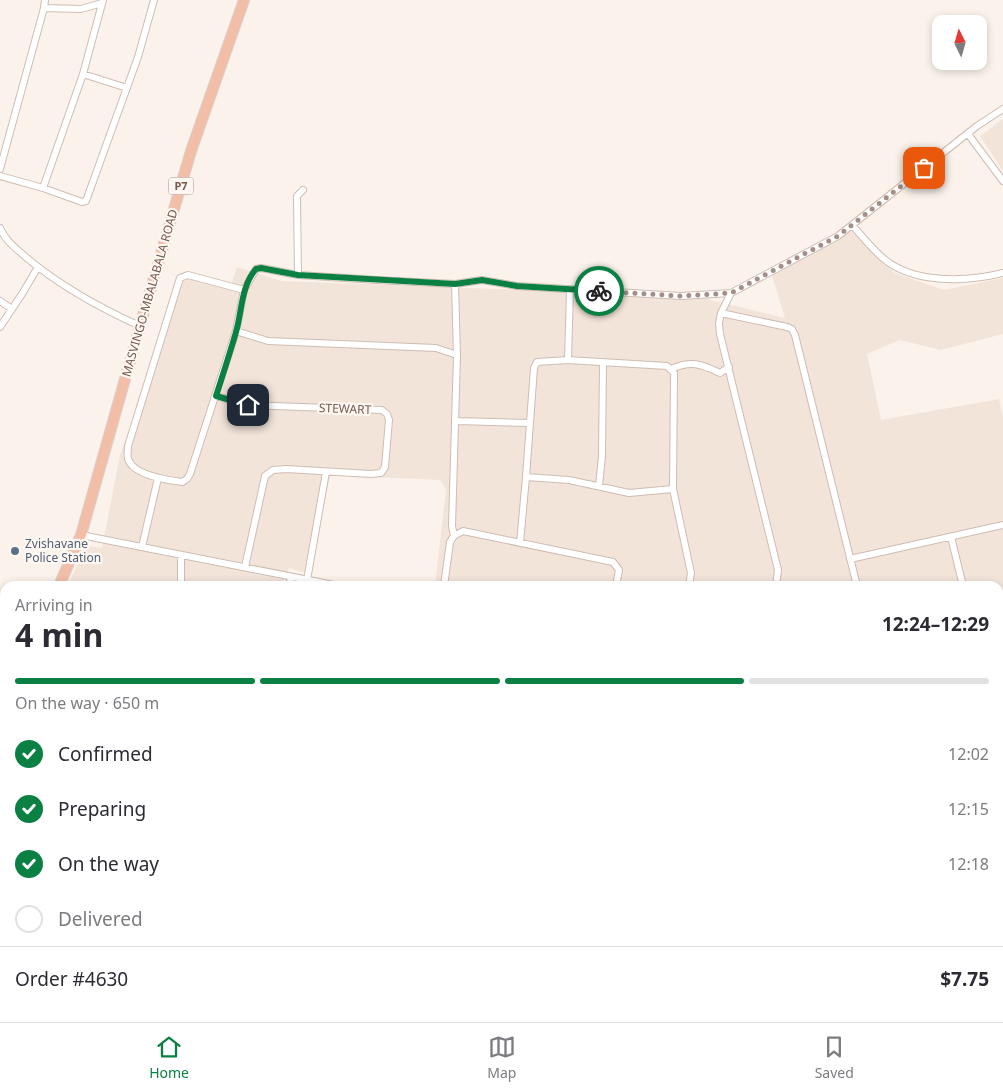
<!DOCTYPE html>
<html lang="en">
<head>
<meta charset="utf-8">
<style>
  body { margin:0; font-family:"Noto Sans",sans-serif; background:#f2f2f3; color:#2b2b33; height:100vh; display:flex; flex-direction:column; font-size:19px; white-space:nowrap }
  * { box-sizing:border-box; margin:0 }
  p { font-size:16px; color:#7c7c81 }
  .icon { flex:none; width:28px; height:28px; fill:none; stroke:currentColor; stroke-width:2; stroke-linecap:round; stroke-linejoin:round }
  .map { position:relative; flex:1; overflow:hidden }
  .panel { position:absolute; left:0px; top:581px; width:1004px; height:441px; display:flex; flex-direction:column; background:#fff; border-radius:15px 15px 0 0; box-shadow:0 2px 8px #0003 }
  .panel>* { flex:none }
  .needle { width:32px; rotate:355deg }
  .fabs { position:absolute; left:932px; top:15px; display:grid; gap:10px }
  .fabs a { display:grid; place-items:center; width:55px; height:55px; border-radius:10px; background:#fff; box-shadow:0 2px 8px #0003; font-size:25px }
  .pin { position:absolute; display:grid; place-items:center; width:42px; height:42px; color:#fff; margin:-21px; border-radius:10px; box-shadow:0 2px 8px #0006 }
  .courier { position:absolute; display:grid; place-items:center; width:50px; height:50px; margin:-25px; border:4px solid #0b8043; border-radius:50%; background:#fff; color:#222; box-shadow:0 1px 6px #0007 }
  .overview em { font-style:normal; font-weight:700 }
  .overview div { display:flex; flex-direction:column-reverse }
  .overview { display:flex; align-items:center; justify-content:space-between; height:85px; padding:0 15px }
  h1 { font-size:32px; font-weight:700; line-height:38px }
  .bar { display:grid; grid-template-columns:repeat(4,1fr); gap:8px 5px; align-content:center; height:60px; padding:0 15px }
  .bar i { height:6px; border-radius:4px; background:#e1e1e2 }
  .bar .selected { background:#0b8043 }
  .bar p { grid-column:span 4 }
  .line { display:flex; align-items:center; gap:12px; padding:0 15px; border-top:1px solid #e1e1e2 }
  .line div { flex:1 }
  ol { padding:0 15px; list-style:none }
  li { display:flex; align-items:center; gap:15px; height:55px }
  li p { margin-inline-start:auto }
  li .icon { padding:5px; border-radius:50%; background:#0b8043; color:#fff; stroke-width:4 }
  li:last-child { color:#7c7c81 }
  li i { width:28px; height:28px; border:2px solid #e1e1e2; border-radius:50% }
  .dock { display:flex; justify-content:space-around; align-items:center; height:70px; border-top:1px solid #e1e1e2; background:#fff; font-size:14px; color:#7c7c81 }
  .dock a { display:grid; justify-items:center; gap:2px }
  .dock .selected { color:#0b8043 }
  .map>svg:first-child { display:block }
  .residential { fill:#f3e4d9 }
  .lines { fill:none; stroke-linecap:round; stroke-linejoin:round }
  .minor-casing { stroke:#cfbcb3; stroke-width:8 }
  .trunk-casing { stroke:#d8d0ce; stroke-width:12 }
  .minor { stroke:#fff; stroke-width:6 }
  .trunk { stroke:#f3bea7; stroke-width:10 }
  .done { stroke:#a48e86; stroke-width:5; stroke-dasharray:0 9 }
  .route { stroke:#0b8043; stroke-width:6 }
  .service-dot { fill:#5c6f8a; stroke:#fef7f1; stroke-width:2 }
  .labels { text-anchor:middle; stroke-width:4.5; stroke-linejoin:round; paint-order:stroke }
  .shield { fill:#fef7f1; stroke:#9e8780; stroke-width:1 }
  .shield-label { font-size:11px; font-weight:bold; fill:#75574f }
  .street-label { font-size:12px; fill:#75574f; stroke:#fef7f1 }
  .service-label { font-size:12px; fill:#4e5e75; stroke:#fef7f1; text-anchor:start }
</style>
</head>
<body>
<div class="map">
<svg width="1003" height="1022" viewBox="0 0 1003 1022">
  <rect width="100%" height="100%" fill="#fbf3eb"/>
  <path class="residential" d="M1003 119V171L980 136Z
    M851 231 895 273 944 290 1003 278V334L941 350 900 340 867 354 881 420 999 399 1003 417V743L999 742V586H435L446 489 440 480 330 475 310 574 289 568 282 586H67L87 546 102 548 120 455 183 282 191 278 230 288 237 267 282 281 707 297 710 300 785 318 772 276Z
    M5 685V859L0 856V692Z
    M230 1018H404L402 1022H237Z
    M457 1018H552L549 1022H454Z"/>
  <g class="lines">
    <defs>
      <path id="minor" d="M44 8 81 9 102 3
        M83 74 127 88
        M968 134 1003 181
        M0 169 44 8 45 0
        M0 176 43 188 82 202 86 201 138 57 154 0
        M43 188 83 74 103 0
        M852 225C862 236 872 249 884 259 914 284 967 282 1003 273
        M0 228C6 242 17 249 28 259 62 287 100 308 140 326
        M188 275 244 290 236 331 190 474 187 479 182 482C166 480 133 475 128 459 127 455 128 450 128 446L180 278Z
        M298 275 297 196 303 190
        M244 290 256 269 261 268 298 275 377 280 455 284 482 280 517 286 681 296 731 293
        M0 301 12 309
        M721 313 787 327 792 329 795 335 857 586
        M0 327 22 294 38 267
        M236 331 268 341 436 348 457 355
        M568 360 570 289
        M671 369C691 360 701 364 720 373L729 367
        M216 396 248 405 382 410 387 414 389 420 385 467 381 473 371 474 286 469 273 470 265 476 245 567
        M456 421 530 423
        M526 477 569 480 629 493 673 489 691 573 689 586
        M599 486 602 456 603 363
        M81 535 339 586
        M454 536 452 526 457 355 455 284
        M951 537 963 586
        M520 543 526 477 534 368 537 362 568 360 667 366 674 373 673 489
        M142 547 158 478
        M850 559 1003 525
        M307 580 326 472
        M181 586V555
        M288 586 292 577
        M444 586 450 542 454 536 463 531 613 562 619 570 616 586
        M776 586 778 570 720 334 719 323 721 313 731 293 838 236 977 126 1003 109
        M999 744 1003 746
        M0 795 5 798
        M0 954 5 952
        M227 1018 235 1022
        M486 1018 495 1022
        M666 1018 672 1022
        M112 1022 114 1018
        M265 1022 267 1018
        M316 1022 319 1018
        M363 1022 365 1018
        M407 1022 410 1018
        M558 1022 561 1018
        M637 1022 640 1018"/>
      <path id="trunk" d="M59 586 81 535 140 326 191 151 244 0
        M0 678 5 671"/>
    </defs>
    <use href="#minor" class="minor-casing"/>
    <use href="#trunk" class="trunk-casing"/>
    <use href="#minor" class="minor"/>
    <use href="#trunk" class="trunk"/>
  </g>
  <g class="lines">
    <path class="done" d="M599 291 681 296 731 293 838 236 924 168"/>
    <path class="route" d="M248 405 216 396C223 374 230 353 236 332 242 311 241 286 256 269L261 268 298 275 455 284 482 280 517 286 599 291"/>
  </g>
  <circle class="service-dot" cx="15" cy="551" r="5"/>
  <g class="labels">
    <rect class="shield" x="168.5" y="177.5" width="25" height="17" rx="4"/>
    <g class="shield-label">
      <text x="181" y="190">P7</text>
    </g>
    <g class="street-label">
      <text transform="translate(150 293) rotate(-74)" y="4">MASVINGO-MBALABALA ROAD</text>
      <text transform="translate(345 409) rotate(2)" y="4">STEWART</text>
    </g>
    <g class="service-label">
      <text x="25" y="548">Zvishavane<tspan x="25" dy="14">Police Station</tspan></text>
    </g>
  </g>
</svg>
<div class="fabs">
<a><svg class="needle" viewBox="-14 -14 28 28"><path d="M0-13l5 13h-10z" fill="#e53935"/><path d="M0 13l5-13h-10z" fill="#7c7c81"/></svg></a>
</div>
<div class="pin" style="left:924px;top:168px;background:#ea580c"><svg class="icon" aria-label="bag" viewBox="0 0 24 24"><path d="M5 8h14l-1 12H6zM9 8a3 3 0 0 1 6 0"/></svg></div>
<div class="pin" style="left:248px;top:405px;background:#1f2937"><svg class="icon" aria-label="home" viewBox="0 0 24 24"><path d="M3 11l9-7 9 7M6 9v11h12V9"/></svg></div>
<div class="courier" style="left:599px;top:291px"><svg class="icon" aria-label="bike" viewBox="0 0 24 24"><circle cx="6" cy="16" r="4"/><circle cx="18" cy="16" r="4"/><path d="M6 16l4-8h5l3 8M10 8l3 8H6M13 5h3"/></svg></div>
<section class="panel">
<div class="overview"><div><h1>4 min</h1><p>Arriving in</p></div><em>12:24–12:29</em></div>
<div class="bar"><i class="selected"></i><i class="selected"></i><i class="selected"></i><i></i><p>On the way · 650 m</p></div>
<ol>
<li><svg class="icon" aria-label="check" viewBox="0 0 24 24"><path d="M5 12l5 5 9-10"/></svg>Confirmed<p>12:02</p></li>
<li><svg class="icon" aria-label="check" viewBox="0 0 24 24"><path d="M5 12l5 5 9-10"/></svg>Preparing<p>12:15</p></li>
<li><svg class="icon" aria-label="check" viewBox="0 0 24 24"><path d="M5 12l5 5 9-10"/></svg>On the way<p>12:18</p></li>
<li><i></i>Delivered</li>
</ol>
<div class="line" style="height:65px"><div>Order #4630</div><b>$7.75</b></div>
</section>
</div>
<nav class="dock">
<a class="selected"><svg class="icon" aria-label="home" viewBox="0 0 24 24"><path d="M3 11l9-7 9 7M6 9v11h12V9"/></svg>Home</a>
<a><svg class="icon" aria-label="map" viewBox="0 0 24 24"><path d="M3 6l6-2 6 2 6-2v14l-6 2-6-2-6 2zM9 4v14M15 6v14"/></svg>Map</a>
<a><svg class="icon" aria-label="saved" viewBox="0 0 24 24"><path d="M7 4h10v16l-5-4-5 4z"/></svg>Saved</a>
</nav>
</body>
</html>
